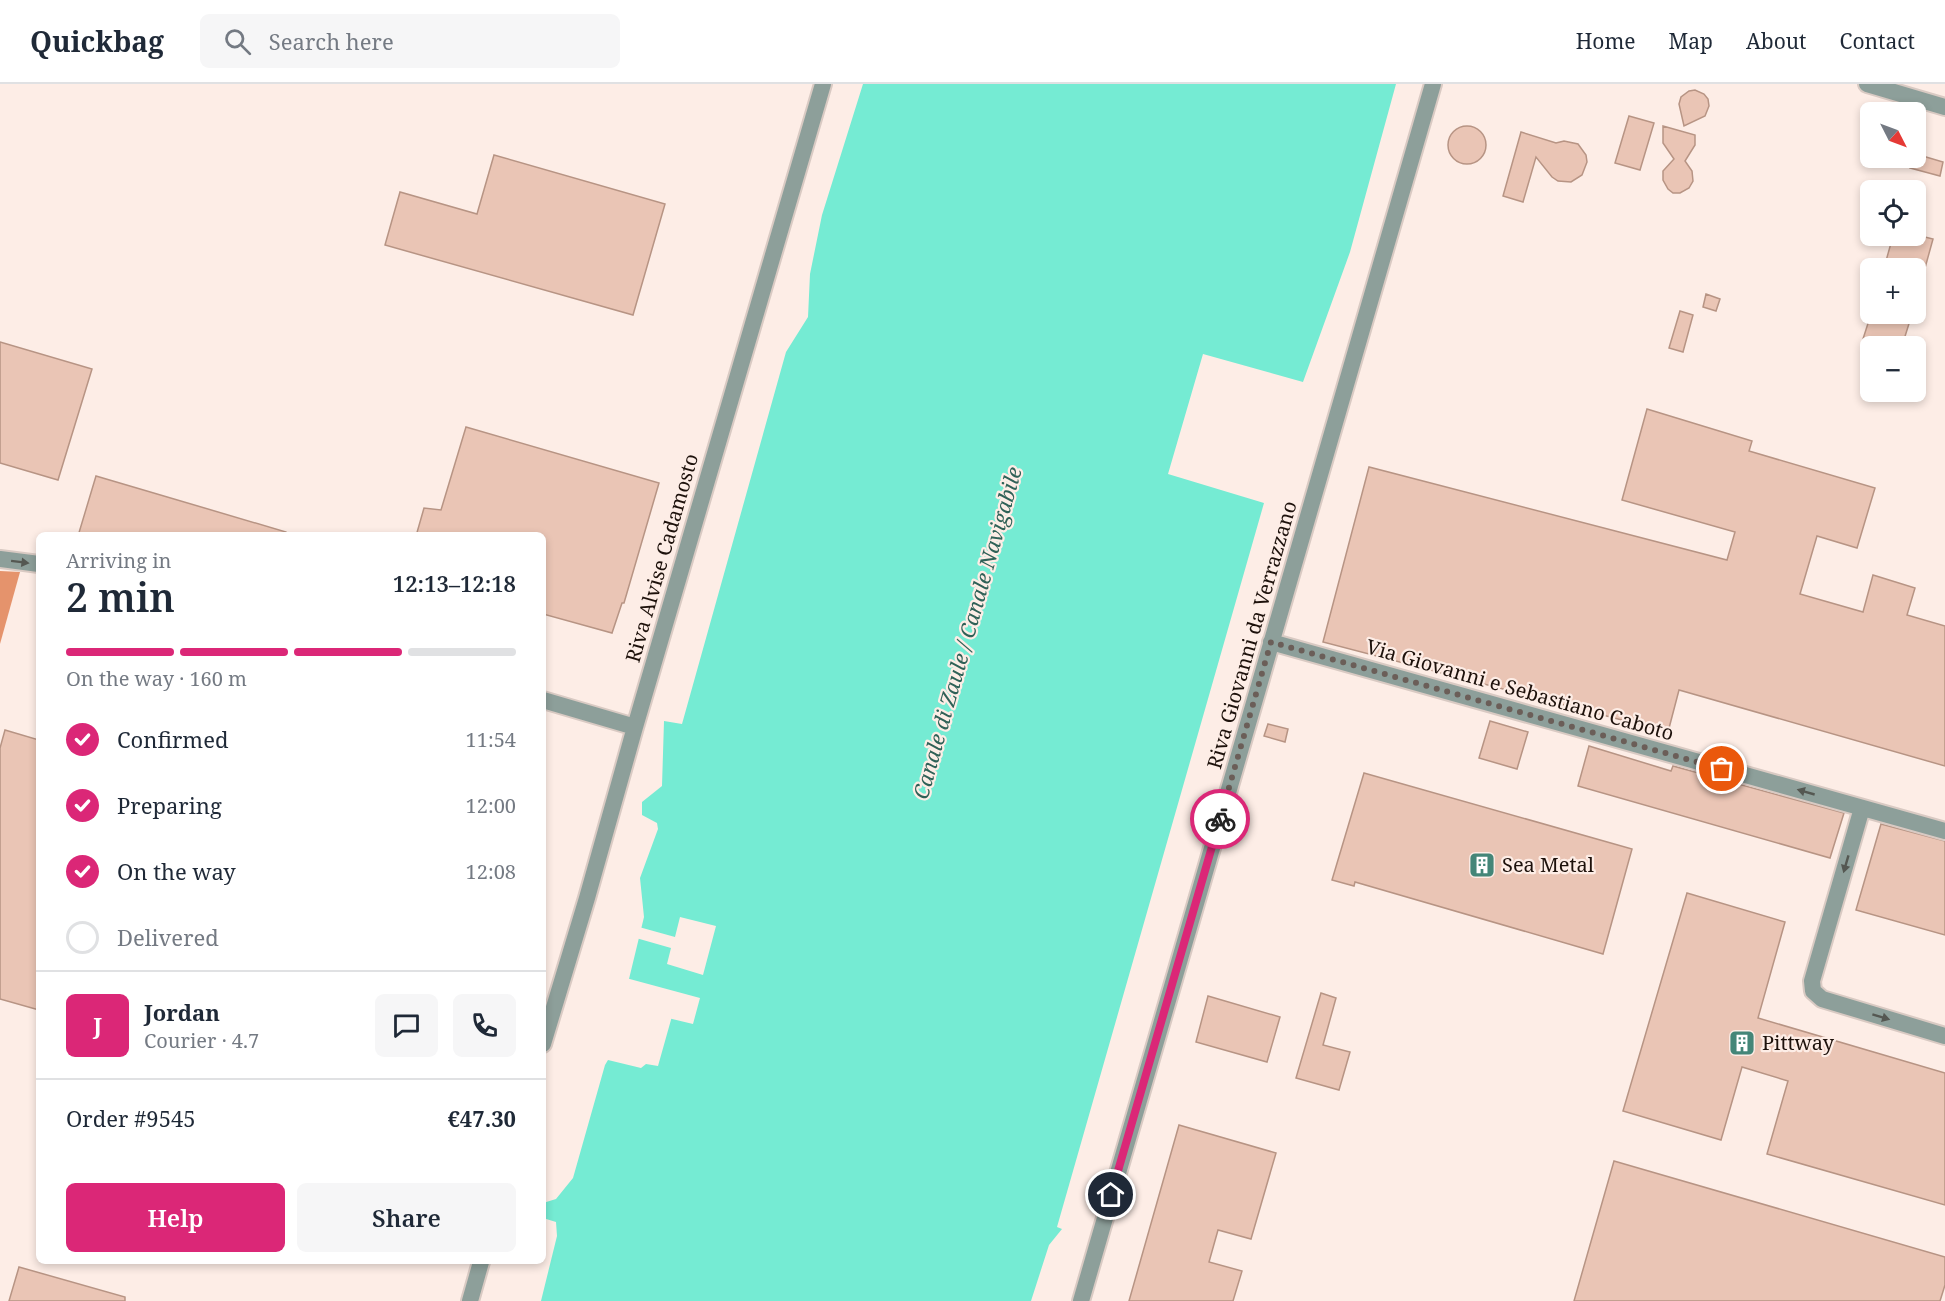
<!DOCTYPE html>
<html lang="en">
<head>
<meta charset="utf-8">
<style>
  body { margin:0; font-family:"Noto Serif",serif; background:#f6f6f7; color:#1f2937; height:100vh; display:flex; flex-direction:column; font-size:22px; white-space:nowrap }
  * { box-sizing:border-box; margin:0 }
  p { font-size:20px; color:#747a83 }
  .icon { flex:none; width:33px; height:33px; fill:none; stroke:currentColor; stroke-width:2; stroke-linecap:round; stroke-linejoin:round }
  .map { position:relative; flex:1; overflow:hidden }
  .details { position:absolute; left:36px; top:448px; width:510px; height:732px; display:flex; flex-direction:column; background:#fff; border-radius:9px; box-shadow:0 3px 9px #0003 }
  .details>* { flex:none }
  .needle { width:39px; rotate:132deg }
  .fabs { position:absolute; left:1860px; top:18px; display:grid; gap:12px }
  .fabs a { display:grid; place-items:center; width:66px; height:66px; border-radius:9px; background:#fff; box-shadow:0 3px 9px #0003; font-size:30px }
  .pin { position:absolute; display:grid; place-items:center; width:51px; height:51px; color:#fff; margin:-26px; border:3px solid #fff; border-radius:50%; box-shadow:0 2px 6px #0007 }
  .courier { position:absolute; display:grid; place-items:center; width:60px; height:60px; margin:-30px; border:4px solid #db2777; border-radius:50%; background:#fff; color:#222; box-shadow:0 2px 8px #0007 }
  .headline em { font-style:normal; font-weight:600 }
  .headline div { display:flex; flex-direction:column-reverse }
  .headline { display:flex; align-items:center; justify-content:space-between; height:102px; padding:0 30px }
  h1 { font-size:39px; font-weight:600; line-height:45px }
  .bar { display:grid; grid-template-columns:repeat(4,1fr); gap:9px 6px; align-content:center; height:72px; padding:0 30px }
  .bar i { height:8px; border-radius:4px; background:#e0e1e3 }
  .bar .current { background:#db2777 }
  .bar p { grid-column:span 4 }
  .line { display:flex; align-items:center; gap:15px; padding:0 30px; border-top:2px solid #e0e1e3 }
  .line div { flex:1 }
  .round { display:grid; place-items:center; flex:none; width:63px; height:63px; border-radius:9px; background:#f6f6f7 }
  ol { padding:0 30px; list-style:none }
  li { display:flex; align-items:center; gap:18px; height:66px }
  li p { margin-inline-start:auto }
  li .icon { padding:6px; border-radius:50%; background:#db2777; color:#fff; stroke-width:4 }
  li:last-child { color:#747a83 }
  li i { width:33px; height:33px; border:3px solid #e0e1e3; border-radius:50% }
  .cta { display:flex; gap:12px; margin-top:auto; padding:12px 30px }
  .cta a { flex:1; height:69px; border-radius:9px; background:#db2777; color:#fff; font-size:24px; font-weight:600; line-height:69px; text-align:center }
  .cta a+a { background:#f6f6f7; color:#1f2937 }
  header { display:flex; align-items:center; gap:36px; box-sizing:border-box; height:84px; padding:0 30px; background:#fff; border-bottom:2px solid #e0e1e3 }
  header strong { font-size:28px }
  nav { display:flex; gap:33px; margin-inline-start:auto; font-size:21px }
  .search { width:420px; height:54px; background:#f6f6f7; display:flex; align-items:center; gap:15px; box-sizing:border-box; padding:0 21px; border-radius:9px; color:#747a83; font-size:22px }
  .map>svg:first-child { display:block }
  .forest { fill:#e5936c }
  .water { fill:#75ebd3 }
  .pier { fill:#fdede6 }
  .building { fill:#eac5b5; stroke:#b79484; stroke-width:1.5 }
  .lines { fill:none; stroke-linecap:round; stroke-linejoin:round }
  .minor-casing { stroke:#d9cac3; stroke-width:20 }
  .minor { stroke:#8d9f9a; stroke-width:16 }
  .oneway { fill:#555852 }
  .done { stroke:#6b5e58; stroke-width:6; stroke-dasharray:0 10.8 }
  .route { stroke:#db2777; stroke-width:8 }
  .labels { text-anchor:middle; stroke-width:4.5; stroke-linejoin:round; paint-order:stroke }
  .street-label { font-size:20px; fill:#1d110b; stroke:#fdede6 }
  .poi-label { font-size:20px; fill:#1d110b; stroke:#fdede6; text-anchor:start }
  .water-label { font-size:21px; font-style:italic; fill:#2f6157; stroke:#fdede6 }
</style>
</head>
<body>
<header>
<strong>Quickbag</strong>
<div class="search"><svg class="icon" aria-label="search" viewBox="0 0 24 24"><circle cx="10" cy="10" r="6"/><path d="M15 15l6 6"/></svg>Search here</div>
<nav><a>Home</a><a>Map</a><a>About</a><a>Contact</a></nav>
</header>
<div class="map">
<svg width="1945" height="1217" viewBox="0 0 1945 1217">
  <rect width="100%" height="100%" fill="#fdede6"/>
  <path class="forest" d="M0 487 20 488 0 560Z"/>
  <path class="water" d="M863 0H1396L1350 168 1303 298 1203 270 1168 390 1264 419 1057 1143 1062 1145 1049 1161 1031 1217H541L557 1152 556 1138 543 1134V1119L556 1115 573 1094 605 981 608 976 641 984 646 980 658 982 676 918 661 907 638 901 629 895 644 833 640 794 658 745 657 739 642 731V718L662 702 664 637 682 640 786 268 808 233 810 190 822 131Z"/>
  <path class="pier" d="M680 833 716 842 703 891 667 880 671 864 636 854 639 843 675 853Z
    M626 894 700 914 693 940 668 934 672 920 664 918 665 915 661 914 659 909 637 904Z"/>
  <path class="building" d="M1689 7 1695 6 1704 10 1708 15 1709 22 1705 32 1684 42 1679 20 1681 13Z
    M1629 32 1654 39 1640 86 1615 79Z
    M1663 42 1695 51V61L1685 77 1692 87 1693 97 1689 104 1680 109H1673L1668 105 1663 96V87L1674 75 1663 59Z
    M1448 61a19 19 0 1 1 38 0a19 19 0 1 1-38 0Z
    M1521 48 1556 59 1564 57 1578 60 1586 71 1587 78 1582 91 1571 98 1558 97 1552 93 1536 73 1523 118 1503 112Z
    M1916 70 1943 78 1940 92 1910 84Z
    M494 71 665 120 633 231 385 161 400 108 477 130Z
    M1893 152H1921L1933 155 1925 184H1884Z
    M1706 210 1720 215 1716 227 1703 223Z
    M1680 227 1693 231 1683 268 1669 264Z
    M1871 230H1912L1902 262H1892L1863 255Z
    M0 258 92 285 58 396 0 379Z
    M1647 325 1752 357 1749 367 1875 404 1857 464 1817 452 1800 510 1863 528 1873 491 1915 504 1907 531 1945 542V682L1679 606 1668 648 1323 558 1369 383 1727 476 1735 448 1622 416Z
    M466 343 659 399 624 519H622L612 549 543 530V452H416L424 424 441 426Z
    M96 392 286 448V452H78Z
    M1490 637 1528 648 1517 685 1479 674Z
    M1268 640 1288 645 1285 658 1264 652Z
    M5 646 39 656V926L0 915V664Z
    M1589 662 1671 687 1673 682 1844 729 1830 774 1578 702Z
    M1364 689 1632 765 1603 870 1355 798 1354 802 1332 796Z
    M1881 740 1945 757V851L1856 826Z
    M1687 809 1785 838 1758 934 1945 989V1121L1767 1070 1788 997 1742 983 1721 1056 1623 1027Z
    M1321 909 1336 914 1323 961 1350 968 1339 1006 1296 994Z
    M1208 912 1280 933 1267 978 1196 958Z
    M1179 1041 1276 1069 1251 1155 1218 1146 1209 1178 1242 1187 1233 1217H1129Z
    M1614 1077 1945 1173V1201L1940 1217H1574Z
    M19 1183 125 1213V1217H9Z"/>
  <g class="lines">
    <defs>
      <path id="minor" d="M1867 0 1945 23
        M0 475 39 480
        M1271 558 1945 747
        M543 616 635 643
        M1862 724 1812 897 1813 907 1822 915 1945 952
        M543 960 587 814 635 643 823 0
        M470 1217 481 1178
        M1081 1217 1433 0"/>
    </defs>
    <use href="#minor" class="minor-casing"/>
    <use href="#minor" class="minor"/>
  </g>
  <defs><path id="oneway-solid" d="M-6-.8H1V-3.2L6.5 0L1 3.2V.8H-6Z" transform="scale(1.5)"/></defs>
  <g class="oneway">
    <use href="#oneway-solid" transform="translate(20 478) rotate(7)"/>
    <use href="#oneway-solid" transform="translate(1806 708) rotate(-164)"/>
    <use href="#oneway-solid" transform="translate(1846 780) rotate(106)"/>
    <use href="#oneway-solid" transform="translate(1881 933) rotate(17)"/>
  </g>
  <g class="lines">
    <path class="done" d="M1220 735 1271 558 1722 685"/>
    <path class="route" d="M1111 1111 1220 735"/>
  </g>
  <defs>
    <symbol id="building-square" viewBox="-11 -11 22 22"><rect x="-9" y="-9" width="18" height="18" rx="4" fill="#448678" stroke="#fdede6"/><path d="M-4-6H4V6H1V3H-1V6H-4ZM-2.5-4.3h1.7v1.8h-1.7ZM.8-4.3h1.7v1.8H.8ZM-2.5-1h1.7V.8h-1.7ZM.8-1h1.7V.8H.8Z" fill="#fff"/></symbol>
  </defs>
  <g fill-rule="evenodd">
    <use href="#building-square" x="1467" y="766" width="30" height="30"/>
    <use href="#building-square" x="1727" y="944" width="30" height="30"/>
  </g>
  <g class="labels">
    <g class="street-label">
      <text transform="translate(662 474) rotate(-74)" y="7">Riva Alvise Cadamosto</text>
      <text transform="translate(1252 551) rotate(-74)" y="7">Riva Giovanni da Verrazzano</text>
      <text transform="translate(1520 606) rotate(16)" y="7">Via Giovanni e Sebastiano Caboto</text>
    </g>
    <g class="poi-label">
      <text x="1502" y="788">Sea Metal</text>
      <text x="1762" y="966">Pittway</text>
    </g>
    <g class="water-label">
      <text transform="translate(968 549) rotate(-74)" y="7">Canale di Zaule / Canale Navigabile</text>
    </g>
  </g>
</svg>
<div class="fabs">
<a><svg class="needle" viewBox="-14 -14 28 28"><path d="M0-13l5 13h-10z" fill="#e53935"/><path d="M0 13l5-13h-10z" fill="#747a83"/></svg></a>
<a><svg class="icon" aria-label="locate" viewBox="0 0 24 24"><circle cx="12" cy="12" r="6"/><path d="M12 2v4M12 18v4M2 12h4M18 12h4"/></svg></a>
<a>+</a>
<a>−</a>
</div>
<div class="pin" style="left:1722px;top:685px;background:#ea580c"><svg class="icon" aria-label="bag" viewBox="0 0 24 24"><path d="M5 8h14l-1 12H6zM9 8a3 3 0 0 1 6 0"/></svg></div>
<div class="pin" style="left:1111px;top:1111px;background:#1f2937"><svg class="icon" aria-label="home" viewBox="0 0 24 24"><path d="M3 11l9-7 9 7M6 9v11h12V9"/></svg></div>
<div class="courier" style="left:1220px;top:735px"><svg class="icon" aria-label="bike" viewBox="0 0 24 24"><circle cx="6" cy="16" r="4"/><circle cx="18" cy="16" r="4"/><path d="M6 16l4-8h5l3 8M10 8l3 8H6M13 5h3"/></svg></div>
<section class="details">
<div class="headline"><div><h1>2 min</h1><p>Arriving in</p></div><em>12:13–12:18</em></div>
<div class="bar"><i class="current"></i><i class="current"></i><i class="current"></i><i></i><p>On the way · 160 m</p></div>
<ol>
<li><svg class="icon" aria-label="check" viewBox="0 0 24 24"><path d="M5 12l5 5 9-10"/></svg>Confirmed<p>11:54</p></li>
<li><svg class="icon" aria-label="check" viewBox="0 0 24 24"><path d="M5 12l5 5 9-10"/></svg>Preparing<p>12:00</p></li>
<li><svg class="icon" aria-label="check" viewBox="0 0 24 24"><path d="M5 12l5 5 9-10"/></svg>On the way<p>12:08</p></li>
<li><i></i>Delivered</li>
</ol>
<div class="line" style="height:108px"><b class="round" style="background:#db2777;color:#fff">J</b><div><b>Jordan</b><p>Courier · 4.7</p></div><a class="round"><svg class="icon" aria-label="chat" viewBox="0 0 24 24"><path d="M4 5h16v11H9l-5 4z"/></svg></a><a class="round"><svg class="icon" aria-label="phone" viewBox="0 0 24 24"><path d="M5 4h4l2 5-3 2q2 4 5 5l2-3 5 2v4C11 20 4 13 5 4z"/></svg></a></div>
<div class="line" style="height:78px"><div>Order #9545</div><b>€47.30</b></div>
<div class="cta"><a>Help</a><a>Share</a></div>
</section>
</div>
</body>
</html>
